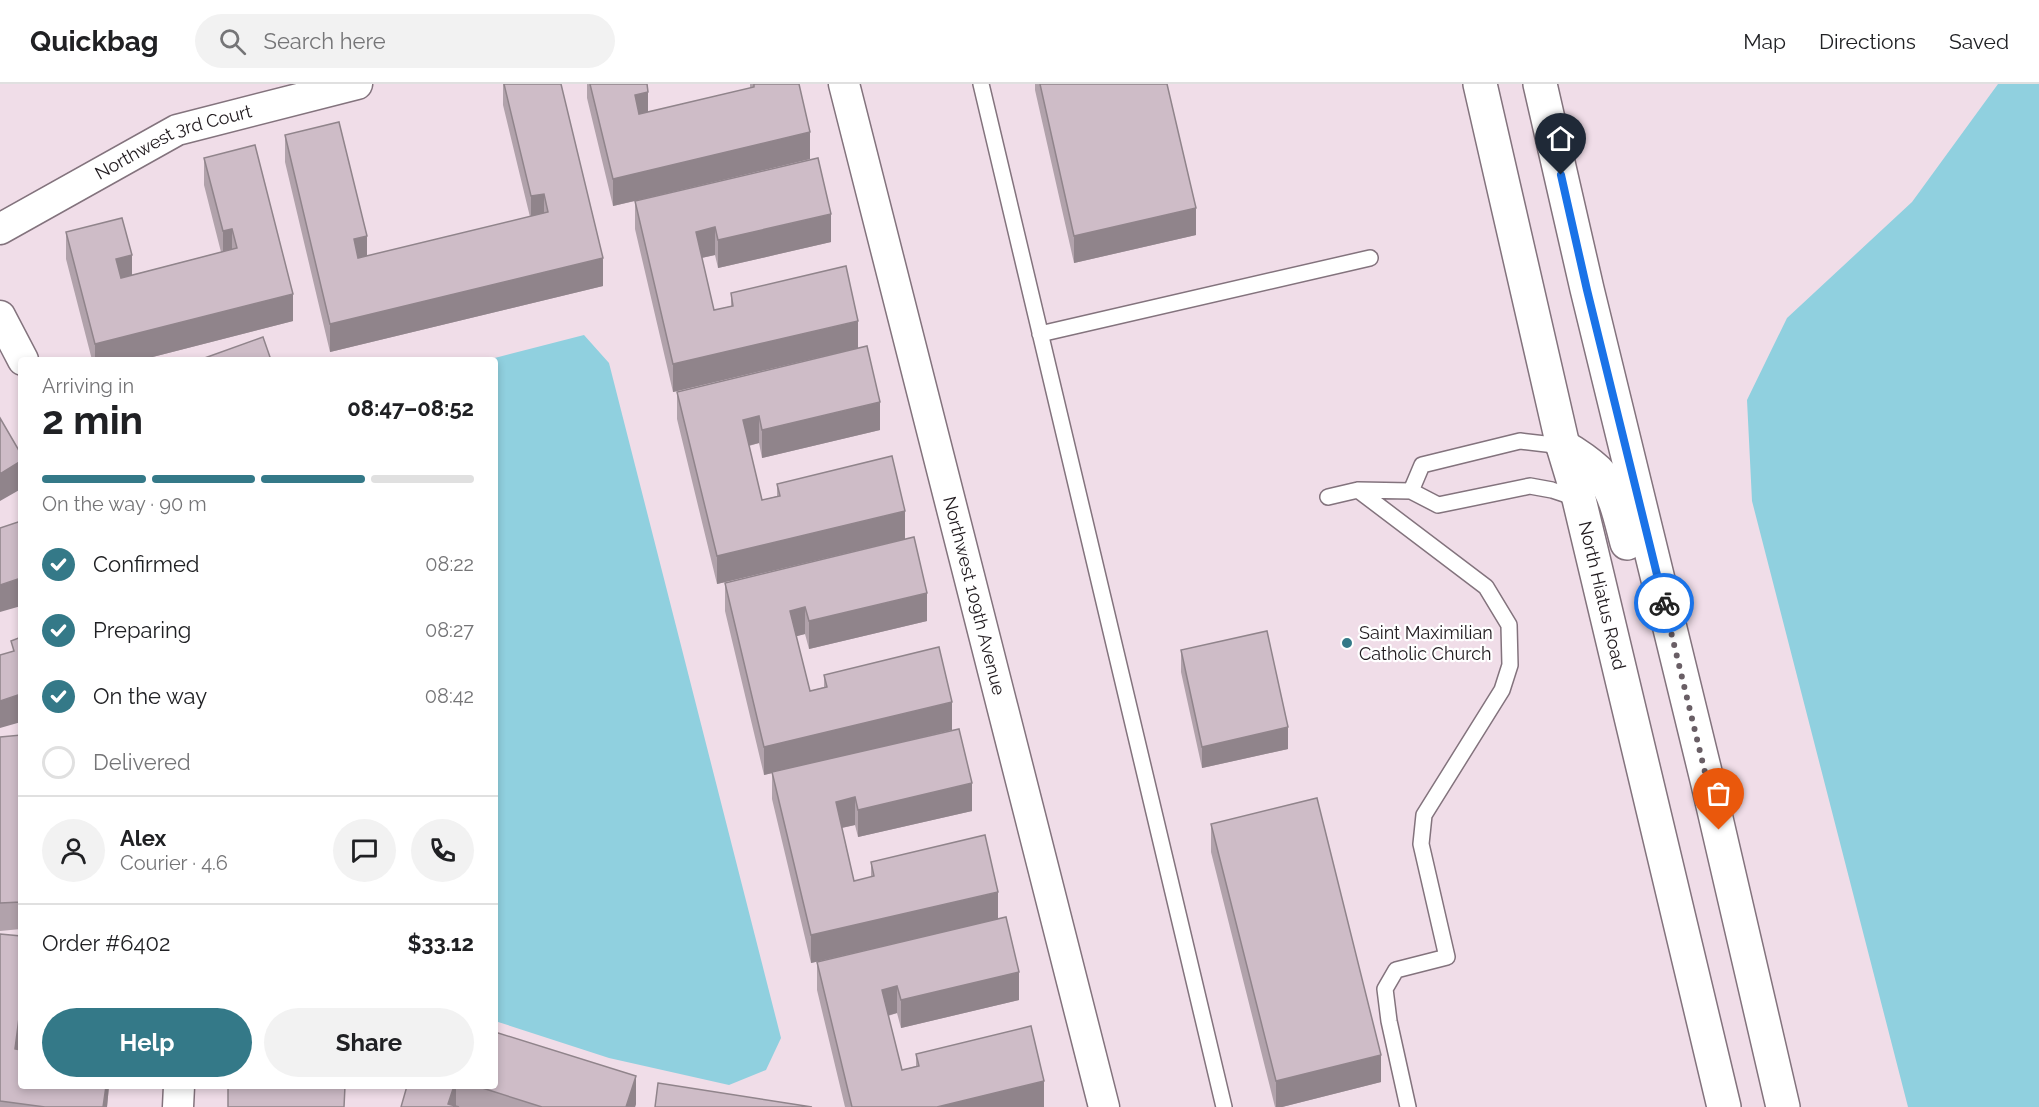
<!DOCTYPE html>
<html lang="en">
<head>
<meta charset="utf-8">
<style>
  body { margin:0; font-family:Raleway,sans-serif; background:#f2f2f2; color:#202124; height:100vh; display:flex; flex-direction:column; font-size:22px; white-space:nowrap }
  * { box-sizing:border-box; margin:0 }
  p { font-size:20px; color:#757577 }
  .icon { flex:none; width:33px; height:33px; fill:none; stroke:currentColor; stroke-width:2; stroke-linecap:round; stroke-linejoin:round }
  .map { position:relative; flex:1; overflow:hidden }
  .drawer { position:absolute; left:18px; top:273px; width:480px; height:732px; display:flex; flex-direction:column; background:#fff; border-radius:6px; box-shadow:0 3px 9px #0003 }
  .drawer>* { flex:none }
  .pin { position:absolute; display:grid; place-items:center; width:51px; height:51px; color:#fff; margin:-62px -26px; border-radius:50% 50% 50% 0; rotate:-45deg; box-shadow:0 0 6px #0007 }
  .pin .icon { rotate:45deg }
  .courier { position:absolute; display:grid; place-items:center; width:60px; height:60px; margin:-30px; border:4px solid #1a73e8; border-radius:50%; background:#fff; color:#222; box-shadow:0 2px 8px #0007 }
  .summary em { font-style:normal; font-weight:700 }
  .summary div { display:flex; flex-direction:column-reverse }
  .summary { display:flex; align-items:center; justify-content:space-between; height:102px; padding:0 24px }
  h1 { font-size:39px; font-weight:700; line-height:45px }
  .bar { display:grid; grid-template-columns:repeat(4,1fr); gap:9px 6px; align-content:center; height:72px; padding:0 24px }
  .bar i { height:8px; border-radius:4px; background:#e0e0e0 }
  .bar .selected { background:#347988 }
  .bar p { grid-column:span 4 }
  .line { display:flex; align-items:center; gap:15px; padding:0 24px; border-top:2px solid #e0e0e0 }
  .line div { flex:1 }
  .round { display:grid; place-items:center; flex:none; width:63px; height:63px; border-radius:32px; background:#f2f2f2 }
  ol { padding:0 24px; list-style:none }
  li { display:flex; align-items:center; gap:18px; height:66px }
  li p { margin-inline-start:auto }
  li .icon { padding:6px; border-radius:50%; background:#347988; color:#fff; stroke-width:4 }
  li:last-child { color:#757577 }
  li i { width:33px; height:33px; border:3px solid #e0e0e0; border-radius:50% }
  .button { display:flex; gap:12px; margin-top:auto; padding:12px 24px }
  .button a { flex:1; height:69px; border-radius:36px; background:#347988; color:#fff; font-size:24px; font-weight:700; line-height:69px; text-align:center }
  .button a+a { background:#f2f2f2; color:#202124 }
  header { display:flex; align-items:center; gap:36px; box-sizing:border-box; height:84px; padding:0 30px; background:#fff; border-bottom:2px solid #e0e0e0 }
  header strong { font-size:28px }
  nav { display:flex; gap:33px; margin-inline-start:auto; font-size:21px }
  .search { width:420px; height:54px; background:#f2f2f2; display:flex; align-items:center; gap:15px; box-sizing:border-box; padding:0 21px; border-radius:33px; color:#757577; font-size:22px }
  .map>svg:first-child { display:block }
  .water { fill:#90d0df }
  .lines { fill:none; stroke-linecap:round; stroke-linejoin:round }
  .service-casing { stroke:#83737d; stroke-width:18 }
  .minor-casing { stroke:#83737d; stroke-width:33 }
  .secondary-casing { stroke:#83737d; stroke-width:36 }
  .service { stroke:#fff; stroke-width:15 }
  .minor { stroke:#fff; stroke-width:30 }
  .secondary { stroke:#fff; stroke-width:33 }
  .wall { fill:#b1a2ab }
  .shaded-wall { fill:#90848b }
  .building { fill:#cebcc7; stroke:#90848b; stroke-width:1.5 }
  .done { stroke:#695e65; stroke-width:6; stroke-dasharray:0 10.8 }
  .route { stroke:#1a73e8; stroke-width:8 }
  .poi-dot { fill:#347988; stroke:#fff; stroke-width:2 }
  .labels { text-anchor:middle; stroke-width:4.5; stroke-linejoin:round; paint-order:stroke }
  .street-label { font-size:18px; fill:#201a1e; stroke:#fff }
  .poi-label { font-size:18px; fill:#201a1e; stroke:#fff; text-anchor:start }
</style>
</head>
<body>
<header>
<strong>Quickbag</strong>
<div class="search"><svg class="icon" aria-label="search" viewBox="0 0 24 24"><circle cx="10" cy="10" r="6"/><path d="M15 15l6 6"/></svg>Search here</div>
<nav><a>Map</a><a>Directions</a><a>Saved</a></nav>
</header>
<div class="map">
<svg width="2039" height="1023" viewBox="0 0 2039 1023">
  <rect width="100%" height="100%" fill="#f0dde8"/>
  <path class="water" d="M1998 0H2039V1023H1908L1752 417 1747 316 1787 234 1912 118Z
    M584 251 609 279 781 954 766 986 729 1001 609 974 495 937V276H487Z"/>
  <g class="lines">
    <defs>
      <path id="service" d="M981 0 1224 1023
        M1040 250 1370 174
        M1358 406 1486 503 1509 541 1510 581 1502 606 1424 731 1421 760 1447 873 1396 886 1385 905 1389 937 1408 1023
        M1411 407 1422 381 1520 357 1563 362
        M1328 413 1358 406 1411 407 1438 421 1530 402 1552 406 1579 415"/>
      <g id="minor">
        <path id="s1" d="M844 0 1104 1023"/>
        <path id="s2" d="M0 145 177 46 357 0"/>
        <path d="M0 232 23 276"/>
        <path d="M178 1023 179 1002"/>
      </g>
      <g id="secondary">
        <path id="s3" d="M1480 0 1563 362 1579 415 1724 1023"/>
        <path d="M1540 0 1587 205 1708 700 1783 1023"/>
        <path d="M1563 362C1576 371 1591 379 1601 391 1616 409 1621 437 1627 459"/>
      </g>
    </defs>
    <use href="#service" class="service-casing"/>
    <use href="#minor" class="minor-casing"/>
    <use href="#secondary" class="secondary-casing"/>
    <use href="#service" class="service"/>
    <use href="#minor" class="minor"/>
    <use href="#secondary" class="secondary"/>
  </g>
  <path class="wall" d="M503 0H561L603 202 330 268 285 78V51L367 172 530 133 503 21Z
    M587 0H647L648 28 750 4V0H799L810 75 635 117 831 158 718 184 715 171 702 174 714 226 731 222V209L858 264 673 308 635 145V117L613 122 587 14Z
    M1035 0H1167L1196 151 1074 179 1035 6Z
    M204 74 293 237 141 276H92L66 175V148L132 191 221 168 204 101Z
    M677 308 880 346 762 374 759 359 749 362 762 416 777 412V400L905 455 717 500 677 335Z
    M725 499 927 537 809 565 805 550 796 552 810 607 824 603V591L952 646 880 663 972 727 858 753 855 741 842 744 854 797 871 793V778L998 835 1019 916 901 944 897 929 888 932 902 986 916 982V970L1044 1023H845L817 906V878L953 846 811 879 772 715V689L764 691 725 527Z
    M1181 566 1288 665 1202 684 1181 588Z
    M21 651V845L0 847V653Z
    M1211 740 1381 998 1282 1023H1275L1211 768Z
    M0 850 18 965 109 1002 107 1023H0Z
    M407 1002H495L636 1020 635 1023H401Z"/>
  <path class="shaded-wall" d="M648 8V35L635 39V11Z
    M810 48V75L613 122V95Z
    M544 110V137L531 140V112Z
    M1196 124V151L1074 179V152Z
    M831 130V158L718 184V156Z
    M715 143V171L696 175V148Z
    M232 145V172L223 175V147Z
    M367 152V179L354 182V155Z
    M132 171V198L116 202V175Z
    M603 174V202L330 268V240Z
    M293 210V237L141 276H95V260Z
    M858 237V264L673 308V280Z
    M880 318V346L762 374V346Z
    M759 332V359L743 363V336Z
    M21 377V405L0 417V390Z
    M905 427V455L717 500V472Z
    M21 494V522L0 528V501Z
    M927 509V537L809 565V537Z
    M805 523V550L790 554V527Z
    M21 610V638L0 644V617Z
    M952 618V646L764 691V663Z
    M1288 643V665L1202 684V663Z
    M972 699V727L858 753V726Z
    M855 713V741L836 745V718Z
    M998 808V835L811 879V851Z
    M1019 888V916L901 944V916Z
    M897 902V929L882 933V906Z
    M21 918V945L15 992V965Z
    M1381 971V998L1282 1023H1276V997Z
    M636 992V1020L635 1023H626Z
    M1044 997V1023H937Z
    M106 1002H109L107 1023H103Z
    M454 1002H456V1023L448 1020Z"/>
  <path class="building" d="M504 0H561L603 174 330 240 285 51 339 38 367 152 354 155 358 174 548 128 544 110 531 112Z
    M590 0H647L648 8 635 11 639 30 754 3V0H799L810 48 613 95Z
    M1040 0H1167L1196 124 1074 152Z
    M255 61 293 210 95 260 66 148 122 134 132 171 116 175 121 194 237 164 232 145 223 147 204 74Z
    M818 74 831 130 718 156 715 143 696 148 714 226 733 222 731 209 846 182 858 237 673 280 635 117Z
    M263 253 271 276H199Z
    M867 262 880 318 762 346 759 332 743 336 762 416 780 412 777 400 892 372 905 427 717 472 677 308Z
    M0 334 21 370V377L0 390Z
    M21 437V494L0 501V444Z
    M914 453 927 509 809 537 805 523 790 527 810 607 827 603 824 591 939 563 952 618 764 663 725 499Z
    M1267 547 1288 643 1202 663 1181 566Z
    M21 553V610L0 617V571L14 567 11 557Z
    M959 645 972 699 858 726 855 713 836 718 854 797 874 792 871 778 985 751 998 808 811 851 772 688Z
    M21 651V818L0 819V653Z
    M1317 714 1381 971 1276 997 1211 740Z
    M1006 833 1019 888 901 916 897 902 882 906 902 986 919 982 916 970 1031 942 1044 997 937 1023H852L817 878Z
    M0 850 21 852V918L15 965 21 966V1002H106L103 1023H45L0 1017Z
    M495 948 636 992 626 1023H542L476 1002H495Z
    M658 999 812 1023H655Z
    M228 1002H345L344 1023H228Z
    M407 1002H454L448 1020 459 1023H401Z"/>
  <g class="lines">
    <path class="done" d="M1664 519 1719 746"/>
    <path class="route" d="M1561 91 1587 206 1664 519"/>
  </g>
  <circle class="poi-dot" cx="1347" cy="559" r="6"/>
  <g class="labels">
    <g class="street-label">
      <text dy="6" stroke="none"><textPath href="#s2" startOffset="195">Northwest 3rd Court</textPath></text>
      <text dy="6" stroke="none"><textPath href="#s1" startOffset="528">Northwest 109th Avenue</textPath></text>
      <text dy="6" stroke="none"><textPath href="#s3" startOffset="526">North Hiatus Road</textPath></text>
    </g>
    <g class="poi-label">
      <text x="1359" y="555">Saint Maximilian<tspan x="1359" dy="21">Catholic Church</tspan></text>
    </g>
  </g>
</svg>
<div class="pin" style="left:1719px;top:746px;background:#ea580c"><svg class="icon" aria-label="bag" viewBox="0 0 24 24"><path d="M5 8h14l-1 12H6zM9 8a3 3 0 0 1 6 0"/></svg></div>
<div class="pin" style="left:1561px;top:91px;background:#1f2937"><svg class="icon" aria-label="home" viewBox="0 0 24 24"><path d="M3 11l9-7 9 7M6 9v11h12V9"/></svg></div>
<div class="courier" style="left:1664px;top:519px"><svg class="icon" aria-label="bike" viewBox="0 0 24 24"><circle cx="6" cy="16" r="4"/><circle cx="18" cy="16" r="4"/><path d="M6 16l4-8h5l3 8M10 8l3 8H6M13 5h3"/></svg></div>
<section class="drawer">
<div class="summary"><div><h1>2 min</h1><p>Arriving in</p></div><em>08:47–08:52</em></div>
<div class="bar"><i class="selected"></i><i class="selected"></i><i class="selected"></i><i></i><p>On the way · 90 m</p></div>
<ol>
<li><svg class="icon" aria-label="check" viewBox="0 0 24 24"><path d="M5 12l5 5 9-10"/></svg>Confirmed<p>08:22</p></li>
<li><svg class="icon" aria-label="check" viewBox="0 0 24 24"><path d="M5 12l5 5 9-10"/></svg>Preparing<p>08:27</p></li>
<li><svg class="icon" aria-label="check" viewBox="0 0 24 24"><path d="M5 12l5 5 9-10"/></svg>On the way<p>08:42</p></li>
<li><i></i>Delivered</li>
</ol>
<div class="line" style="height:108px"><a class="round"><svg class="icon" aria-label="person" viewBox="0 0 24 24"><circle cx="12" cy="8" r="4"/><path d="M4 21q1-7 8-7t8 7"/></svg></a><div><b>Alex</b><p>Courier · 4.6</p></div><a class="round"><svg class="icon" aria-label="chat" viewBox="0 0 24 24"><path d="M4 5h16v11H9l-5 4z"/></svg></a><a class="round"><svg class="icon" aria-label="phone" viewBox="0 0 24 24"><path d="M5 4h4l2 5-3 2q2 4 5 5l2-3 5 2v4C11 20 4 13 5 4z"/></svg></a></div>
<div class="line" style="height:78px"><div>Order #6402</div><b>$33.12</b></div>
<div class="button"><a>Help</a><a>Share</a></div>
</section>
</div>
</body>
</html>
